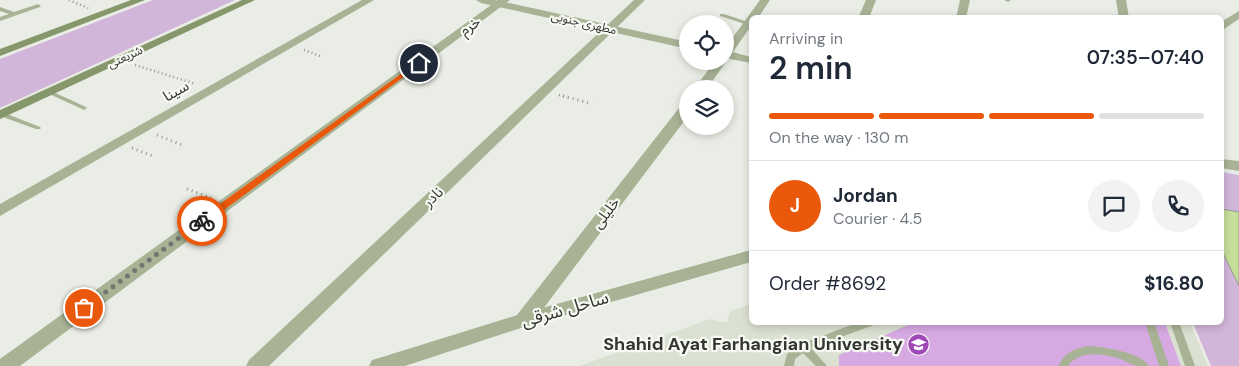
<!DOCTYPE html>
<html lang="en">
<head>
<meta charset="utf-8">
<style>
  body { margin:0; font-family:"DM Sans","Noto Sans Arabic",sans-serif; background:#f2f2f3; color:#1f2937; height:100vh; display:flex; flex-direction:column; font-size:19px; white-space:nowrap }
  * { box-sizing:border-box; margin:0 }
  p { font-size:16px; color:#747a83 }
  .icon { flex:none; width:28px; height:28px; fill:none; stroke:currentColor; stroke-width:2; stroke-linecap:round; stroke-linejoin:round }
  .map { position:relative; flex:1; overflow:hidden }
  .sheet { position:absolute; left:749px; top:15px; width:475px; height:310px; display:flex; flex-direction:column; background:#fff; border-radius:8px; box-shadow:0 2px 8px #0003 }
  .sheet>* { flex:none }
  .buttons { position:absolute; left:679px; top:15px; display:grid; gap:10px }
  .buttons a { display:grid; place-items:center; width:55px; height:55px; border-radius:50%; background:#fff; box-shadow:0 2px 8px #0003; font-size:25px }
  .pin { position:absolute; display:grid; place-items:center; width:42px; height:42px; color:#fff; margin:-21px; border:2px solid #fff; border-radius:50%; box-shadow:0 1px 5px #0007 }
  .courier { position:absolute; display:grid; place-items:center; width:50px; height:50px; margin:-25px; border:4px solid #ea580c; border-radius:50%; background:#fff; color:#222; box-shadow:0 1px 6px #0007 }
  .head em { font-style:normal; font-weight:600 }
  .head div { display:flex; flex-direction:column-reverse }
  .head { display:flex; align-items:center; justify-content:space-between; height:85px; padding:0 20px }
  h1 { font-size:32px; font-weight:600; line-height:38px }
  .bar { display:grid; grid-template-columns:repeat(4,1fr); gap:8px 5px; align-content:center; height:60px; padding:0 20px }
  .bar i { height:6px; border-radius:4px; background:#e0e1e3 }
  .bar .on { background:#ea580c }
  .bar p { grid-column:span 4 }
  .line { display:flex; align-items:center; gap:12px; padding:0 20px; border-top:1px solid #e0e1e3 }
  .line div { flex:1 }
  .round { display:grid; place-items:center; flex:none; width:52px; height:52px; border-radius:26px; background:#f2f2f3 }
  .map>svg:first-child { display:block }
  .built { fill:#dbe1d2 }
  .green { fill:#d2b6da }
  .forest { fill:#d6a9e3 }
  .building { fill:#c6df9b; stroke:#959891 }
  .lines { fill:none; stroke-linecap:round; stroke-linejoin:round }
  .path-far1 { stroke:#959791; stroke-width:2.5; stroke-dasharray:1 3; stroke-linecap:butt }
  .path { stroke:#959791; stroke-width:3; stroke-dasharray:1 4; stroke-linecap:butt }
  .service { fill:#a8b396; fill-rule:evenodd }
  .minor { fill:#a8b396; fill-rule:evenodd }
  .tertiary { fill:#a8b396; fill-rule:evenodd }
  .secondary { fill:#87976c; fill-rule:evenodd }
  .route { fill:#ea580c }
  .done { stroke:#747571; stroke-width:5; stroke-dasharray:0 9 }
  .labels { text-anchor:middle; stroke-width:4.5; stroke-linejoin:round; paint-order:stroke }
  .far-street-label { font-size:12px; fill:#343532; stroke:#f7faf3 }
  .street-label { font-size:15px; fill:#343532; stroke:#f7faf3 }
  .near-street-label { font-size:18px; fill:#343532; stroke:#f7faf3 }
  .near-poi-label { font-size:18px; font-weight:bold; fill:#343532; stroke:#f7faf3; text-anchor:end }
</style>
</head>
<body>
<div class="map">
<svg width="1239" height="366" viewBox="0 0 1239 366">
  <rect width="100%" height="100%" fill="#eaede5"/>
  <path class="built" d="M751 304V322L1190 323 1208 366H579L710 319 727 323 730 311Z"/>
  <path class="green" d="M153 0H235L0 108V59Z
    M1221 172 1239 175V366H1211L1193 323 1221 322Z"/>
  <path class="forest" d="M915 322 1165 323 1181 366H839V355Z"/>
  <path class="building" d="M1221 209 1239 212V286L1221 249Z"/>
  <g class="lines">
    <path class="path-far1" d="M69 0 88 8
      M304 50 320 56
      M135 65 196 84
      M559 95 567 97"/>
    <path class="path" d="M563 96 592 104
      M157 135 182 145
      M132 148 155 157
      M187 189 211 198"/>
    <path class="service" d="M1004 0H1011L1008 2Z
      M38 4 41 6 40 7 0 21V17L9 14 0 11V7L14 12Z
      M720 14H724L751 23 748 25 720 16Z
      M49 90 86 107 87 108 84 110 82 109 47 93V91Z
      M2 112 40 127 41 128 40 129H36L0 116V113Z
      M859 322H875L874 325 811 348 827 366H816L803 353 795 359 794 366H784L787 354 801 344Z
      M1145 322H1154L1169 366H1159Z
      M1170 322H1179L1195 366H1185Z
      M1088 346C1104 347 1140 352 1149 366 1145 366 1141 366 1137 366 1132 365 1127 362 1123 360 1106 354 1080 349 1068 366H1058C1066 352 1073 349 1088 346Z"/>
    <path class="minor" d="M362 0H374L0 216V204Z
      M498 0H510L20 366H0V359Z
      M634 0H645L269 366H246L249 360Z
      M760 0H770L758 18H751V26L707 89H694L715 61H725V48Z
      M866 0H876L869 18H858Z
      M1116 0H1126L1129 18H1119Z
      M688 102V116L531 325 524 327 517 325 515 320 517 315 683 103Z"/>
    <path class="tertiary" d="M476 0H495L688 42V49L481 3Z
      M960 0H970L966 18H956Z
      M1239 11V19L1221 31V22Z
      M725 50 751 57V63L725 58Z
      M1221 159 1239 161V171L1221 168Z
      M751 250V262L524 327 405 366H369L372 360 379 358 524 313Z"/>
    <path class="secondary" d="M131 0H145L0 56V49Z
      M242 0H255L0 119V110Z"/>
  </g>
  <path class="route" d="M419 61 422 63 421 64 205 224H199V219Z"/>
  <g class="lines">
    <path class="done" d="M84 308 202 221"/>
  </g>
  <defs>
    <symbol id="university-disc" viewBox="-11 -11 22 22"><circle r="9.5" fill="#9f48b6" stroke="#f7faf3"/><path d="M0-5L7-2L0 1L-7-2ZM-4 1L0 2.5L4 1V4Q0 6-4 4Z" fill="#fff"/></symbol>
  </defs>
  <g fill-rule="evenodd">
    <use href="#university-disc" x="906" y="332" width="25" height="25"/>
  </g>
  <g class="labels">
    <g class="far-street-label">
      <text transform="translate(584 23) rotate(13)" y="4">مطهری جنوبی</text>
      <text transform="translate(125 57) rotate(-25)" y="4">شریعتی</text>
    </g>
    <g class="street-label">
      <text transform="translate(470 26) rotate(-36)" y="5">خرم</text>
      <text transform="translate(176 91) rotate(-30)" y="5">سینا</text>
      <text transform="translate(433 197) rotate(-44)" y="5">نادر</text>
      <text transform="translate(606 213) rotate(-53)" y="5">خلیلی</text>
    </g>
    <g class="near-street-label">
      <text transform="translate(565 309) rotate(-16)" y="6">ساحل شرقی</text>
    </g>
    <g class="near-poi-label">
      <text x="903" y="350">Shahid Ayat Farhangian University</text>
    </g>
  </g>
</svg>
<div class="buttons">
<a><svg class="icon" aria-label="locate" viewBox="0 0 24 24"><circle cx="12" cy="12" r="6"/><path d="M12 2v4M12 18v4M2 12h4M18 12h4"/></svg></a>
<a><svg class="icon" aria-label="layers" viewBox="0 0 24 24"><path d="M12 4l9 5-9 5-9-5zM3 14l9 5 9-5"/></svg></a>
</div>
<div class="pin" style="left:84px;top:308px;background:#ea580c"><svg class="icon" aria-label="bag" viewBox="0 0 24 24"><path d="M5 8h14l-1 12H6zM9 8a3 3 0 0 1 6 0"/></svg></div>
<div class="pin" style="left:419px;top:63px;background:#1f2937"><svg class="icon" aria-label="home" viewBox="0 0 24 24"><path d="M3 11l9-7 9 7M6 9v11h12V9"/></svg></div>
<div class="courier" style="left:202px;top:221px"><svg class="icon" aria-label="bike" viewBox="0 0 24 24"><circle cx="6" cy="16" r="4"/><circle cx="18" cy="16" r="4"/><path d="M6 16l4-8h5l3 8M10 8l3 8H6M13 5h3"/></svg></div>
<section class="sheet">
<div class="head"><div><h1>2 min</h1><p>Arriving in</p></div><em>07:35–07:40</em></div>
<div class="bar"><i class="on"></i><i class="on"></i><i class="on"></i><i></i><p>On the way · 130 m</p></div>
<div class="line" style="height:90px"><b class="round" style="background:#ea580c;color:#fff">J</b><div><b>Jordan</b><p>Courier · 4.5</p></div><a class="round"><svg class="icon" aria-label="chat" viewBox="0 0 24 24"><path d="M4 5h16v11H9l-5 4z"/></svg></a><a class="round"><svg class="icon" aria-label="phone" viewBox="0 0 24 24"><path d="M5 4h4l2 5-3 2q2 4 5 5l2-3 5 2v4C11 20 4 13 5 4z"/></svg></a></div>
<div class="line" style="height:65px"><div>Order #8692</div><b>$16.80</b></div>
</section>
</div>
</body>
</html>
